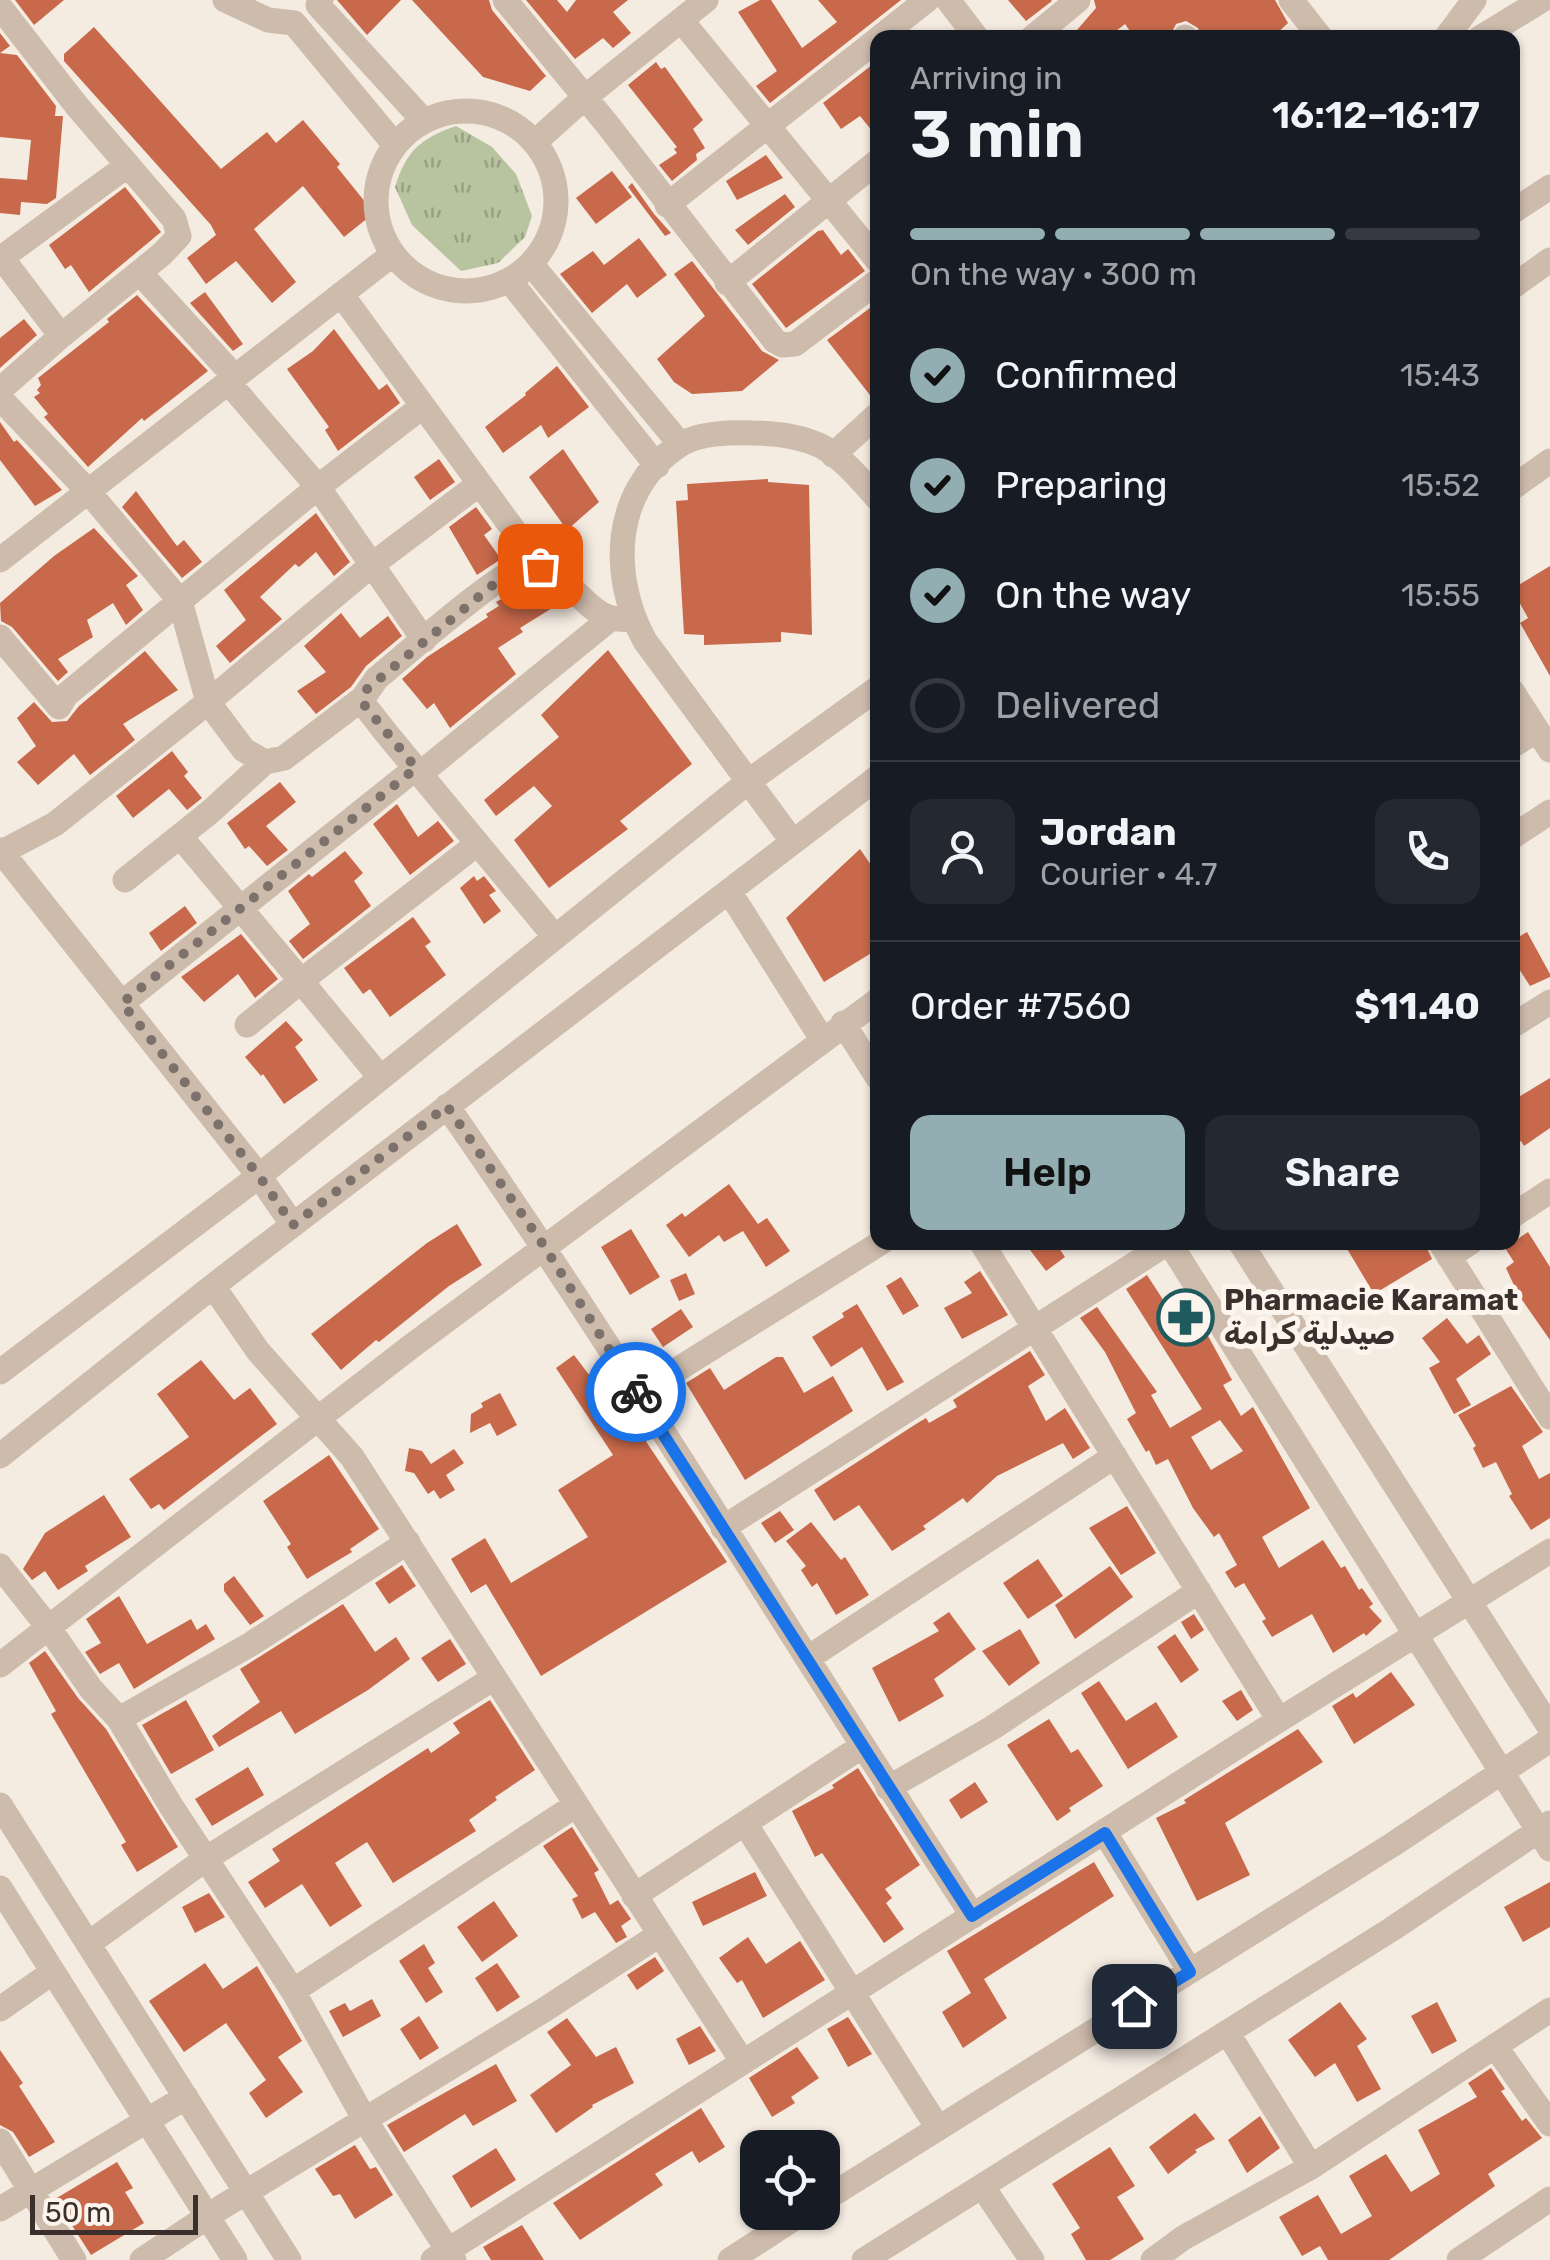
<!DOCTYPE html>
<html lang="en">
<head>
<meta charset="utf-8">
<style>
  body { margin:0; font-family:Rubik,"Noto Sans Arabic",sans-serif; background:#242831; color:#f1f3f6; height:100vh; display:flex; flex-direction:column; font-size:38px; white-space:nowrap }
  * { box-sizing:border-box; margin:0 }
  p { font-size:32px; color:#9ea1a6 }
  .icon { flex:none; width:55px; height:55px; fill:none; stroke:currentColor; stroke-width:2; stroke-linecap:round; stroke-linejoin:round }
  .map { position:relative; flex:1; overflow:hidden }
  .details { position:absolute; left:870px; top:30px; width:650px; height:1220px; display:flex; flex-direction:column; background:#171b24; border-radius:20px; box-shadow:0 2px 8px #0004 }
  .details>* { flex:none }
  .tools { position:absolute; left:740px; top:2130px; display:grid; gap:20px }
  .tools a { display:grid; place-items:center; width:100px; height:100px; border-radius:20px; background:#171b24; box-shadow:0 2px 8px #0004; font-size:50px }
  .scale { position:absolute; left:30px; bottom:25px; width:168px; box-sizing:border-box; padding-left:10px; border:5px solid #3b302b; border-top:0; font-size:28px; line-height:35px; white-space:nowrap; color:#3b302b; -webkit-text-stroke:8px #fbf5ee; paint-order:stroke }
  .pin { position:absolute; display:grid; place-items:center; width:85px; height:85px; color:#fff; margin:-42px; border-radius:20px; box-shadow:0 5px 15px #0006 }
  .courier { position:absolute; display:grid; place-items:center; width:100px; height:100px; margin:-50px; border:8px solid #1a73e8; border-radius:50%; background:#fff; color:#222; box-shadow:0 2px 12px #0007 }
  .summary em { font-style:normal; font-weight:600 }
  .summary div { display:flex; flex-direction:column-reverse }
  .summary { display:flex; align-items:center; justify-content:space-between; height:170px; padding:0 40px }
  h1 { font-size:65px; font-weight:600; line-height:75px }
  .bar { display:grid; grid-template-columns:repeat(4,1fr); gap:15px 10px; align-content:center; height:120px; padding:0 40px }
  .bar i { height:12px; border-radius:8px; background:#363941 }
  .bar .active { background:#92aeb2 }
  .bar p { grid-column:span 4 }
  .line { display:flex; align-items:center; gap:25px; padding:0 40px; border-top:2px solid #363941 }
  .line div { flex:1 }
  .round { display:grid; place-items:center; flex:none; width:105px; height:105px; border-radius:20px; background:#242831 }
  ol { padding:0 40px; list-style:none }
  li { display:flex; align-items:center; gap:30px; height:110px }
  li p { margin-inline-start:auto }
  li .icon { padding:10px; border-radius:50%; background:#92aeb2; color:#111; stroke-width:4 }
  li:last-child { color:#9ea1a6 }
  li i { width:55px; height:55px; border:5px solid #363941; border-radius:50% }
  .primary-button { display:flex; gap:20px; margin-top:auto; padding:20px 40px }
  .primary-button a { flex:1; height:115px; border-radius:20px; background:#92aeb2; color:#111; font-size:40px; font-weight:600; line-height:115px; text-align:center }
  .primary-button a+a { background:#242831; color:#f1f3f6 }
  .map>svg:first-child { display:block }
  .park { fill:url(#park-tufts) }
  .building { fill:#c8694b; fill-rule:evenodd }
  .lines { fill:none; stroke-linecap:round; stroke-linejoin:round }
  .minor { stroke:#cdbbac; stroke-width:25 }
  .done { stroke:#7c716b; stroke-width:10; stroke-dasharray:0 18 }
  .route { stroke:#1a73e8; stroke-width:12 }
  .labels { text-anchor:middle; stroke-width:10; stroke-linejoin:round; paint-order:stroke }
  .poi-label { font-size:30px; font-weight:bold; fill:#3b302b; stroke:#fbf5ee; text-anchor:start }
</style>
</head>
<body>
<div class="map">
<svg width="1550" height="2260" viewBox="0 0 1550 2260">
  <defs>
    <pattern id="park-tufts" width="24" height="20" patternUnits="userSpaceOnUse" patternTransform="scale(2.5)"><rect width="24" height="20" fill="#b8c4a0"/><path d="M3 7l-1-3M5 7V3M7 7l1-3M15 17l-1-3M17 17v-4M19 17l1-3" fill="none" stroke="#97a083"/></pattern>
  </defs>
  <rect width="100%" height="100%" fill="#f4ebe1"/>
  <path class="park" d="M456 126 492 147 516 174 532 216 525 237 498 263 461 271 412 225 395 187C406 151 421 138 456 126Z"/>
  <path class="building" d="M15 0H64L34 25Z
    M337 0H401L367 35Z
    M412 0H489L492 10 546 76 530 91 483 77Z
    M526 0H557L567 12 576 0H628L613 12 631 33 613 48 603 38 575 59Z
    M760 0H771L802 48 837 22 818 0H901L770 103 756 86 777 71 738 12Z
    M1008 0H1051L1052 1 1026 21Z
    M1094 0H1275L1288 23 1272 38H1201L1198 28 1186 21 1176 24 1169 38H1135L1125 24 1107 38H1070L1096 8Z
    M94 27 221 169 267 132 276 143 303 120 340 164 337 167 374 213 344 237 303 186 254 229 296 282 272 303 236 261 206 284 187 258 216 235 211 225 64 61V54Z
    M0 33 10 46 0 53 17 55 56 106 55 116H63L56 198 47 204 21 202 20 215 0 213V178L27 180 31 140 0 137Z
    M656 62 661 69 665 67 703 120 693 129 705 148 696 154 697 160 672 181 659 165 677 153 674 149 677 147 628 85Z
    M872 65 878 73V138L860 116 841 129 823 103Z
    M766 155 783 178 737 200 726 181Z
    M612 171 632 197 596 224 576 198Z
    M632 183 654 214 671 233 665 236 628 187Z
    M125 187 161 232 89 292 71 265 65 269 49 245Z
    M785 194 795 207 748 245 735 230Z
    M823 230 841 255 848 249 865 271 786 328 752 284 818 231Z
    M639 238 667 275 637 298 627 284 592 313 560 274 593 251 604 265Z
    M692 261 762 351 779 360 742 391 692 394 674 382 657 359 705 316 674 274Z
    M205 292 243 344 233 351 190 303Z
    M137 295 208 371 144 421 142 418 88 467 44 417 48 414 34 397 40 393 37 390 41 385 38 378 109 322 107 319Z
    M878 302V398L873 399 827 340Z
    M24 319 37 335 0 368V338Z
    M334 329 379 390 387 384 400 403 338 451 325 430 329 427 287 369 313 351Z
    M557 366 589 407 548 438 541 425 503 453 485 427 526 395 525 393Z
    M0 422 14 442 17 440 62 490 35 506 0 460Z
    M563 449 599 502 567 530 529 477Z
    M439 459 455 482 430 500 414 477Z
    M768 479V482L809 485 812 635 781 632V642L704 645V635L684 634 676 501 688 500 687 484Z
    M136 491 177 546 184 540 202 562 182 578 122 507Z
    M476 507 492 529 484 535 501 559 477 575 449 527Z
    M316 513 350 562 334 576 316 552 299 567 295 564 260 597 282 619 230 663 216 646 246 620 224 590Z
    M94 528 138 576 126 585 143 610 126 625 113 603 87 620 93 637 58 659 68 672 58 681 12 627 1 621 0 603 54 556Z
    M1550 566V676L1520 623 1528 618 1512 589Z
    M533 581 545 587 557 605 520 628 523 632 498 648 516 674 450 728 434 703 427 709 402 679 427 657 488 617 486 614 499 606 496 602Z
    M341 613 360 638 388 616 402 636 366 666 351 687 316 714 297 691 326 672 304 646Z
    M608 650 692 764 620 821 628 829 549 888 514 840 552 806 534 786 496 816 484 800 559 737 541 715Z
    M145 651 178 690 123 724 135 740 90 775 74 754 38 785 17 762 36 746 17 718 34 702 52 722 67 721 79 706Z
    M172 751 188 772 184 776 202 798 187 810 169 789 133 818 116 796Z
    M280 782 296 802 266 826 288 850 267 866 249 846 245 849 227 823Z
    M397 804 418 837 438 821 454 841 410 875 373 824Z
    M860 849 878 875V949L824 982 786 918Z
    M345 851 363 873 354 881 371 906 303 959 289 941 310 924 288 891 309 874 312 877Z
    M474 876 477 881 484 876 496 891 489 895 501 911 484 924 460 888Z
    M185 906 197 923 161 951 149 933Z
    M413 917 431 942 425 946 446 975 390 1017 370 989 363 994 344 968Z
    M1527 932 1550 974V977L1530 986 1512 958V941Z
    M241 934 278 979 255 998 238 974 204 1002 181 977Z
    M286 1021 303 1040 295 1047 318 1080 284 1104 263 1074 261 1076 245 1057Z
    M1550 1078V1128L1524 1146 1521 1141 1512 1147V1101Z
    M729 1184 758 1224 767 1218 790 1251 766 1267 743 1231 724 1242 719 1235 689 1257 666 1225 682 1213 685 1217Z
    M457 1224 482 1265 449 1286 379 1342 376 1340 341 1370 311 1334 427 1243Z
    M631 1229 660 1277 630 1295 601 1247Z
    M1528 1232 1550 1267V1340L1518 1294 1506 1268 1514 1262 1501 1242H1513Z
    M1040 1242H1055L1065 1257 1046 1271 1030 1250Z
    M1343 1242H1424L1432 1259 1374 1294Z
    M980 1271 1008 1315 962 1339 944 1308 972 1293 964 1282Z
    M686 1273 695 1294 679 1301 670 1280Z
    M1147 1275 1173 1315 1181 1310 1199 1339 1207 1334 1232 1380 1223 1385 1241 1416 1253 1407 1310 1508 1262 1537 1279 1568 1323 1540 1341 1568 1345 1566 1359 1590 1362 1588 1373 1604 1369 1607 1382 1621 1366 1636 1364 1633 1333 1653 1312 1614 1272 1637 1262 1621 1266 1619 1244 1583 1235 1588 1225 1572 1237 1565 1219 1533 1214 1537 1193 1508 1168 1459 1156 1465 1149 1450 1146 1452 1127 1419 1136 1413 1105 1352 1080 1318 1097 1307 1157 1392 1151 1395 1170 1428 1202 1409 1126 1289ZM1220 1420 1243 1451 1211 1470 1191 1437Z
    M901 1277 919 1306 903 1315 886 1286Z
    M857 1304 904 1382 887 1391 862 1347 831 1367 812 1337 844 1317 842 1313Z
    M681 1309 693 1327 663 1347 651 1329Z
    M1447 1318 1467 1344 1479 1335 1491 1354 1456 1379 1471 1405 1454 1414 1429 1368 1440 1362 1422 1338Z
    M1030 1351 1045 1375 1028 1386 1046 1421 1065 1408 1090 1448 1073 1459 1063 1443 997 1476 967 1503 963 1498 923 1526 926 1529 892 1551 859 1505 834 1521 814 1490 916 1424 926 1418 929 1423 957 1407 953 1400Z
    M574 1355 596 1384 604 1379 727 1562 541 1676 486 1584 471 1593 451 1559 485 1538 511 1583 588 1537 558 1490 613 1455 556 1368Z
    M776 1357H783L804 1393 833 1376 853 1411 745 1480 686 1383 710 1368 724 1390Z
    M201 1360 234 1400 250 1388 277 1424 164 1510 159 1504 151 1509 129 1479 189 1437 157 1394Z
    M1511 1386 1543 1432 1522 1446 1539 1479 1550 1473V1518L1531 1530 1509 1496 1512 1494 1496 1462 1483 1468 1473 1448 1476 1446 1458 1415Z
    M500 1393 517 1425 497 1436 490 1423 470 1433 471 1414 483 1407 481 1403Z
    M409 1448 422 1451 431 1464 454 1449 464 1463 446 1475 455 1490 440 1499 434 1490 428 1494 414 1473 405 1471Z
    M329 1455 379 1529 350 1549 352 1552 307 1579 287 1547 291 1544 263 1501Z
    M104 1495 131 1537 85 1566 88 1571 58 1590 45 1571 32 1580 23 1569 45 1533Z
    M1127 1506 1156 1553 1121 1575 1089 1528Z
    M780 1511 794 1530 775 1543 761 1523Z
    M811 1522 841 1560 845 1557 869 1595 836 1615 817 1583 812 1587 801 1570 806 1566 786 1541Z
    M1038 1559 1063 1596 1028 1619 1003 1583Z
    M402 1565 416 1586 389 1604 375 1583Z
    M1110 1566 1133 1597 1075 1639 1055 1605Z
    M234 1576 264 1616 250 1625 224 1591V1584Z
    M119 1596 147 1644 191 1619 197 1630 206 1624 215 1639 134 1689 119 1663 100 1674 85 1652 101 1643 86 1619Z
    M343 1604 375 1652 396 1637 410 1659 368 1690 295 1734 281 1711 219 1747 212 1736 260 1702 240 1669Z
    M949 1612 976 1649 934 1679 944 1696 899 1722 872 1668 939 1631 933 1623Z
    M1194 1614 1204 1630 1191 1639 1181 1622Z
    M1020 1629 1040 1663 1009 1686 982 1651Z
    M1175 1634 1199 1670 1181 1683 1157 1647Z
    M450 1639 466 1664 438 1682 421 1658Z
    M45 1651 78 1698 106 1729 178 1847 137 1872 121 1845 126 1842 51 1714 56 1711 29 1663Z
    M1391 1672 1415 1705 1354 1744 1332 1706 1353 1693 1356 1698Z
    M1099 1681 1126 1721 1156 1702 1178 1737 1128 1769 1081 1693Z
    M1241 1690 1253 1710 1237 1721 1222 1701Z
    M186 1700 214 1750 171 1774 142 1725Z
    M490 1700 535 1770 495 1797 497 1800 469 1820 476 1831 393 1883 367 1842 335 1863 362 1906 330 1927 302 1884 265 1908 248 1882 280 1861 272 1849 428 1748 431 1753 460 1733 453 1723Z
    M1049 1719 1071 1753 1078 1749 1103 1786 1069 1808 1071 1811 1057 1821 1007 1745Z
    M1298 1729 1323 1762 1225 1823 1250 1875 1197 1901 1156 1818 1186 1803 1184 1800Z
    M248 1767 264 1795 212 1826 195 1799Z
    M858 1768 920 1865 885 1889 892 1898 886 1903 904 1929 884 1943 822 1853 815 1857 792 1811 834 1788 832 1785Z
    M975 1782 988 1802 961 1819 949 1800Z
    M572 1827 599 1870 594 1873 610 1905 618 1900 631 1919 621 1926 627 1937 616 1943 595 1912 582 1919 572 1899 578 1896 543 1846Z
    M1094 1862 1114 1896 984 1979 1007 2018 963 2048 942 2012 971 1993 947 1951Z
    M755 1872 767 1896 703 1926 692 1902Z
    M1550 1882V1927L1523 1942 1504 1907Z
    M209 1893 225 1917 195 1933 182 1907Z
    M494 1901 518 1936 482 1962 457 1927Z
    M748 1937 766 1964 800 1941 825 1980 763 2018 742 1980 737 1983 719 1958Z
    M424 1944 435 1963 428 1968 443 1992 426 2003 399 1961Z
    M655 1957 664 1971 637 1990 627 1975Z
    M205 1963 223 1989 257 1966 302 2041 278 2057 303 2092 266 2118 249 2093 266 2080 226 2023 184 2052 149 2001Z
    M497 1963 520 1997 497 2012 475 1978Z
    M372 1999 381 2016 343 2037 329 2011 345 2003 350 2011Z
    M1340 2002 1367 2039 1357 2046 1381 2089 1357 2102 1335 2063 1315 2077 1288 2040Z
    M1437 2002 1457 2041 1432 2054 1411 2016Z
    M419 2016 439 2048 420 2060 400 2029Z
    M848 2017 872 2054 848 2067 827 2029Z
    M567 2018 596 2057 616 2047 634 2083 592 2105 593 2107 556 2133 530 2095 571 2065 547 2032Z
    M700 2026 716 2051 689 2065 676 2039Z
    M797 2047 819 2078 791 2097 795 2103 772 2117 749 2078Z
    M0 2050 23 2083 19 2086 55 2142 29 2157 13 2132 0 2125Z
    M496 2064 517 2101 473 2126 465 2114 404 2152 387 2125Z
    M1491 2068 1505 2089 1501 2091 1522 2121 1526 2118 1542 2138 1488 2174 1495 2186 1389 2260H1328L1320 2246 1302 2256 1279 2217 1318 2195 1341 2234 1372 2216 1349 2176 1386 2154 1411 2192 1440 2174 1418 2130 1477 2097 1468 2083Z
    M701 2108 725 2147 699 2163 692 2151 655 2174 663 2185 580 2240 553 2203Z
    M1195 2113 1215 2139 1195 2150 1197 2152 1168 2174 1149 2147Z
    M1260 2116 1280 2148 1247 2173 1228 2140Z
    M355 2145 370 2169 376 2167 393 2195 355 2219 340 2194 333 2196 315 2169Z
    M1110 2147 1135 2186 1117 2197 1144 2239 1110 2260H1086L1071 2234 1080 2228 1052 2184Z
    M496 2148 516 2180 471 2208 452 2176Z
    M117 2162 133 2188 125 2192 144 2223 91 2255 55 2199Z
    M522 2225 544 2260H491L483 2247Z"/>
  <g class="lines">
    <path class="minor" d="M225 0 268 20 294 23 395 145
      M321 0 318 5 424 121
      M505 0 607 124 775 341 782 345 795 344 878 281
      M948 0 977 38
      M1291 0 1321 38
      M0 7 77 106 174 219 179 236 162 254 61 336 0 390
      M681 20 878 261
      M879 38 927 0
      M1032 38 1078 0
      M1185 38V37
      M1446 38 1474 0
      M1480 38 1542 0
      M376 201a90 90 0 1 1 180 0a90 90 0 1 1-180 0Z
      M535 142 584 98 706 0
      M667 205 878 39
      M1512 212 1550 187
      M2 258 61 336
      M0 259 128 165
      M531 264 680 444
      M140 273 235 377
      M509 280 657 466
      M727 283 878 161
      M1512 287 1550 260
      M341 294 540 566
      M228 382 318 487 424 640
      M0 398 87 490 180 601 208 702 244 750 265 762 284 758 363 698
      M833 455 878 414
      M1512 488 1550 461
      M0 560 393 254
      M0 637 59 707 66 695 318 487 423 406
      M1512 691 1550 750
      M1512 746 1537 730
      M421 773 610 619
      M180 836 301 981 477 844
      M1512 837 1550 812
      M793 842 645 641C610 577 611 491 678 446 697 433 730 432 753 433 776 433 800 436 821 446 843 458 861 480 878 499
      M0 850 259 1176 293 1225
      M2 852 55 824 208 702 373 564 479 484
      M125 880 210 812 265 762
      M729 891 822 1039
      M555 937 387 734 365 706 363 698 377 678C403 657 503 568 527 565 542 563 558 575 568 585 590 605 601 623 633 619
      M122 1003 416 768
      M843 1023 878 1078
      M247 1025 301 981 380 1077
      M1512 1026 1550 1002
      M447 1106C631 1370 796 1647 973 1916
      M1512 1216 1550 1191
      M981 1242 1279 1720
      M1169 1242 1550 1849
      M1240 1242 1550 1728
      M1440 1242 1550 1417
      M1449 1257 1471 1242
      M213 1286 258 1351 352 1457 742 2061
      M0 1372 259 1176 749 781 878 688
      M638 1394 882 1242
      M0 1456 213 1286 878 777
      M723 1528 1169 1242
      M0 1566 49 1628 91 1689 119 1719 171 1806 293 1991 365 2120 454 2260
      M808 1658 1115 1456
      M0 1665 409 1348 878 1000
      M119 1719 251 1644 408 1542
      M888 1788 992 1728 1199 1591
      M0 1805 289 2260
      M746 1825 938 2128
      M1105 1833 1190 1971
      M0 1888 235 2260
      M634 1896 861 1747
      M88 1944 207 1858 494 1678
      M293 1991 576 1805
      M0 2009 53 1972
      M1227 2032 1311 2167
      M1495 2046 1550 2124
      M0 2141 74 2260
      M982 2186 1032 2260
      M822 2201 1392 1845 1550 1740
      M0 2209 186 2097
      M142 2260 222 2207 544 2010 659 1935
      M433 2260 1279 1720 1550 1551
      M730 2260 804 2212
      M864 2260 1392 1929 1550 1823
      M1153 2260 1183 2238 1311 2167 1550 2010
      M1459 2260 1550 2199"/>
  </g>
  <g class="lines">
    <path class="done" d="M540 566H522L499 580 367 689 363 698 365 706 416 768 122 1003 259 1176 293 1225 447 1106 544 1246 636 1392"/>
    <path class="route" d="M636 1392 972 1916 1105 1833 1190 1972 1134 2006"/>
  </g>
  <defs>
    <symbol id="pharmacy-ring" viewBox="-11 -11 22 22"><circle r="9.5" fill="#fbf5ee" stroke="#1f5a5e" stroke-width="1.5"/><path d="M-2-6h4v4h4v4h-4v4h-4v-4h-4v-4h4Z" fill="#1f5a5e"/></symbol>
  </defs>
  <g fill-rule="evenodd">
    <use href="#pharmacy-ring" x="1154" y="1286" width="63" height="63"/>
  </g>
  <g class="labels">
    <g class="poi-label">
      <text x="1224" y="1310">Pharmacie Karamat<tspan x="1224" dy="34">صيدلية كرامة</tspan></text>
    </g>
  </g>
</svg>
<div class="tools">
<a><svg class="icon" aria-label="locate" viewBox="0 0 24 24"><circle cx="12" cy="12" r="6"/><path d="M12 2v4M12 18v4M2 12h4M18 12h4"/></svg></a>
</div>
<div class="scale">50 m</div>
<div class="pin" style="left:540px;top:566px;background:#ea580c"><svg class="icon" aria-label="bag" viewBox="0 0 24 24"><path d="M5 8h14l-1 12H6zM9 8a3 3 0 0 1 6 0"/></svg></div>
<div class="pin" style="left:1134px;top:2006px;background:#1f2937"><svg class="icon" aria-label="home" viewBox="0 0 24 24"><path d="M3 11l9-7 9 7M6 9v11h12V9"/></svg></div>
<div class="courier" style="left:636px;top:1392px"><svg class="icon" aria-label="bike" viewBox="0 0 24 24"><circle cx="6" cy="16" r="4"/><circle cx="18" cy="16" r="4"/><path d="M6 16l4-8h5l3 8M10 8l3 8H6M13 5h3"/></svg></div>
<section class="details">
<div class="summary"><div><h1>3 min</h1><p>Arriving in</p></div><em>16:12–16:17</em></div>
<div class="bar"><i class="active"></i><i class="active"></i><i class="active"></i><i></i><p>On the way · 300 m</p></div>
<ol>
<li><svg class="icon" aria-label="check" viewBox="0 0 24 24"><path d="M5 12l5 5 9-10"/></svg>Confirmed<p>15:43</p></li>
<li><svg class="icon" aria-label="check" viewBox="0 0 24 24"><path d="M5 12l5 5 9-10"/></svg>Preparing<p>15:52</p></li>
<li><svg class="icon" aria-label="check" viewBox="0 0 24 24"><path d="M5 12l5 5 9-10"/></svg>On the way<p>15:55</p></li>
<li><i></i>Delivered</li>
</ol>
<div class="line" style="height:180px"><a class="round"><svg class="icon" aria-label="person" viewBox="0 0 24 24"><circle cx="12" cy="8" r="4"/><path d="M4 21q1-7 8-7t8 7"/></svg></a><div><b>Jordan</b><p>Courier · 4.7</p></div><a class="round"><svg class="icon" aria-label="phone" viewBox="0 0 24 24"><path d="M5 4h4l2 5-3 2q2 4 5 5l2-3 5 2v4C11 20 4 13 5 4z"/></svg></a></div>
<div class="line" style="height:130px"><div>Order #7560</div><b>$11.40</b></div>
<div class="primary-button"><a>Help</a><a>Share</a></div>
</section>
</div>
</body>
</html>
